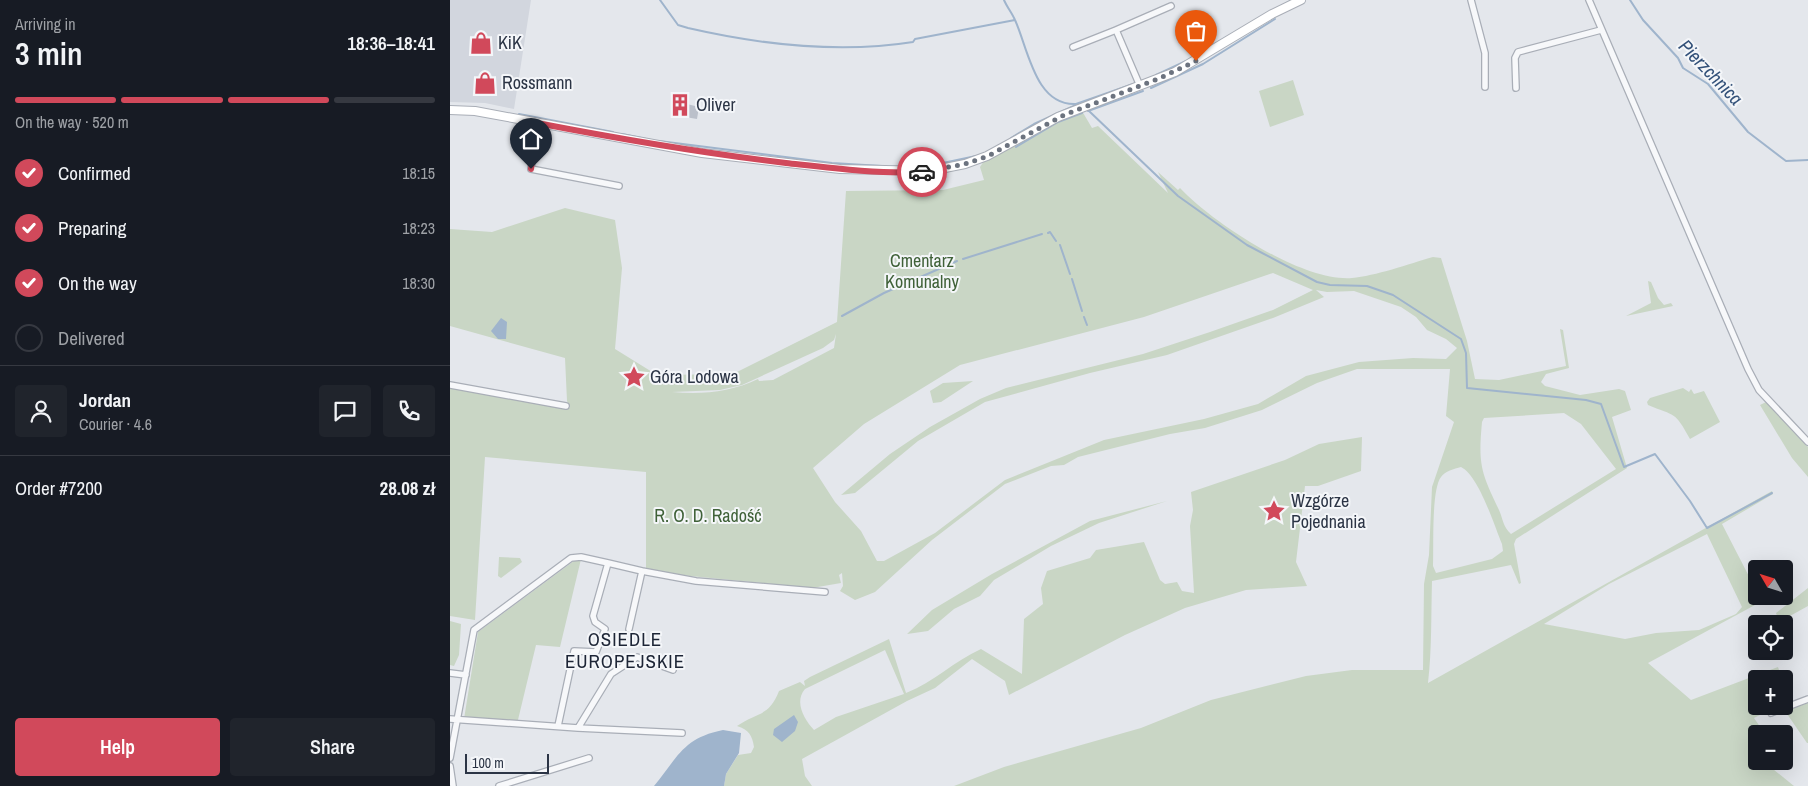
<!DOCTYPE html>
<html lang="en">
<head>
<meta charset="utf-8">
<style>
  body { margin:0; font-family:"Archivo Narrow",sans-serif; background:#20242c; color:#f1f3f6; height:100vh; display:flex; flex-direction:column; font-size:19px; white-space:nowrap }
  * { box-sizing:border-box; margin:0 }
  p { font-size:16px; color:#9ea1a6 }
  .icon { flex:none; width:28px; height:28px; fill:none; stroke:currentColor; stroke-width:2; stroke-linecap:round; stroke-linejoin:round }
  .map { position:relative; flex:1; overflow:hidden }
  .sheet { display:flex; flex-direction:column; background:#171b24; width:450px }
  .sheet>* { flex:none }
  .needle { width:32px; rotate:309deg }
  .tools { position:absolute; left:1298px; top:560px; display:grid; gap:10px }
  .tools a { display:grid; place-items:center; width:45px; height:45px; border-radius:5px; background:#171b24; box-shadow:0 5px 20px #0002; font-size:25px }
  .scale { position:absolute; left:15px; bottom:12px; width:84px; box-sizing:border-box; padding-left:5px; border:2px solid #2b3445; border-top:0; font-size:14px; line-height:18px; white-space:nowrap; color:#2b3445; -webkit-text-stroke:4px #f4f6f9; paint-order:stroke }
  .pin { position:absolute; display:grid; place-items:center; width:42px; height:42px; color:#fff; margin:-51px -21px; border-radius:50% 50% 50% 0; rotate:-45deg; box-shadow:0 0 5px #0007 }
  .pin .icon { rotate:45deg }
  .courier { position:absolute; display:grid; place-items:center; width:50px; height:50px; margin:-25px; border:4px solid #d1495b; border-radius:50%; background:#fff; color:#222; box-shadow:0 1px 6px #0007 }
  .head em { font-style:normal; font-weight:600 }
  .head div { display:flex; flex-direction:column-reverse }
  .head { display:flex; align-items:center; justify-content:space-between; height:85px; padding:0 15px }
  h1 { font-size:32px; font-weight:600; line-height:38px }
  .bar { display:grid; grid-template-columns:repeat(4,1fr); gap:8px 5px; align-content:center; height:60px; padding:0 15px }
  .bar i { height:6px; border-radius:4px; background:#363941 }
  .bar .active { background:#d1495b }
  .bar p { grid-column:span 4 }
  .line { display:flex; align-items:center; gap:12px; padding:0 15px; border-top:1px solid #363941 }
  .line div { flex:1 }
  .round { display:grid; place-items:center; flex:none; width:52px; height:52px; border-radius:5px; background:#20242c }
  ol { padding:0 15px; list-style:none }
  li { display:flex; align-items:center; gap:15px; height:55px }
  li p { margin-inline-start:auto }
  li .icon { padding:5px; border-radius:50%; background:#d1495b; color:#fff; stroke-width:4 }
  li:last-child { color:#9ea1a6 }
  li i { width:28px; height:28px; border:2px solid #363941; border-radius:50% }
  .action { display:flex; gap:10px; margin-top:auto; padding:10px 15px }
  .action a { flex:1; height:58px; border-radius:5px; background:#d1495b; color:#fff; font-size:20px; font-weight:600; line-height:58px; text-align:center }
  .action a+a { background:#20242c; color:#f1f3f6 }
  main { display:flex; flex:1; min-height:0 }
  .map>svg:first-child { display:block }
  .built { fill:#d2d6de }
  .green { fill:#c9d6c5; fill-rule:evenodd }
  .water { fill:#9fb4cc }
  .lines { fill:none; stroke-linecap:round; stroke-linejoin:round }
  .stream { stroke:#9fb4cc; stroke-width:2 }
  .building { fill:#bbc0ca }
  .street-casing { stroke:#a9aeb7; stroke-width:8 }
  .secondary-casing { stroke:#a9aeb7; stroke-width:10 }
  .street { stroke:#f7f8fa; stroke-width:5.5 }
  .secondary { stroke:#fff; stroke-width:8 }
  .done { stroke:#6c737f; stroke-width:5; stroke-dasharray:0 9 }
  .route { stroke:#d1495b; stroke-width:6 }
  .labels { text-anchor:middle; stroke-width:4; stroke-linejoin:round; paint-order:stroke }
  .poi-label { font-size:18px; fill:#2b3445; stroke:#f4f6f9; text-anchor:start }
  .park-label { font-size:18px; fill:#3f6138; stroke:#f4f6f9 }
  .water-label { font-size:19px; font-style:italic; fill:#34527a; stroke:#f4f6f9 }
  .neighbourhood-label { font-size:19px; letter-spacing:1px; fill:#1d2536; stroke:#f4f6f9 }
</style>
</head>
<body>
<main>
<section class="sheet">
<div class="head"><div><h1>3 min</h1><p>Arriving in</p></div><em>18:36–18:41</em></div>
<div class="bar"><i class="active"></i><i class="active"></i><i class="active"></i><i></i><p>On the way · 520 m</p></div>
<ol>
<li><svg class="icon" aria-label="check" viewBox="0 0 24 24"><path d="M5 12l5 5 9-10"/></svg>Confirmed<p>18:15</p></li>
<li><svg class="icon" aria-label="check" viewBox="0 0 24 24"><path d="M5 12l5 5 9-10"/></svg>Preparing<p>18:23</p></li>
<li><svg class="icon" aria-label="check" viewBox="0 0 24 24"><path d="M5 12l5 5 9-10"/></svg>On the way<p>18:30</p></li>
<li><i></i>Delivered</li>
</ol>
<div class="line" style="height:90px"><a class="round"><svg class="icon" aria-label="person" viewBox="0 0 24 24"><circle cx="12" cy="8" r="4"/><path d="M4 21q1-7 8-7t8 7"/></svg></a><div><b>Jordan</b><p>Courier · 4.6</p></div><a class="round"><svg class="icon" aria-label="chat" viewBox="0 0 24 24"><path d="M4 5h16v11H9l-5 4z"/></svg></a><a class="round"><svg class="icon" aria-label="phone" viewBox="0 0 24 24"><path d="M5 4h4l2 5-3 2q2 4 5 5l2-3 5 2v4C11 20 4 13 5 4z"/></svg></a></div>
<div class="line" style="height:65px"><div>Order #7200</div><b>28.08 zł</b></div>
<div class="action"><a>Help</a><a>Share</a></div>
</section>
<div class="map">
<svg width="1358" height="786" viewBox="0 0 1358 786">
  <rect width="100%" height="100%" fill="#e4e7ec"/>
  <path class="built" d="M0 0H81L64 109 35 103 0 102Z"/>
  <path class="green" d="M843 80 854 115 820 127 809 91Z
    M632 111 642 128 648 126 718 193 708 172 728 190 730 188C763 223 852 282 902 278 925 276 959 264 983 257L991 258 1017 341 1025 379 1049 380 1116 366 1110 329 1113 330 1119 368 1096 374 1091 382 1095 386 1130 395 1169 389 1175 391 1181 410 1162 417 1177 468 1066 539 1064 544 1071 583 1069 584 1061 565 982 581C981 615 982 649 978 683L1322 491 1323 494 1272 524 1306 590V596H1309L1305 605 1198 663 1241 700 1328 667 1332 679H1306V706H1328L1304 718 1315 734H1306V761H1313L1344 786H504L554 767 691 728 761 700 856 676 902 670H973L974 584 979 555 982 487 1004 422 996 416 1000 369H907L867 383 812 410 755 428 720 434 628 457 614 465 601 466 555 484 482 540 425 592 405 600 390 591 393 586 392 573 389 575 391 583 362 588 200 572 196 569V472L35 457 25 620 0 616V387L120 408 117 401 115 358 0 326V229L42 232 115 208 165 220 172 268 165 349 207 375 283 374 387 322 396 191 493 190 534 180 530 167 534 161 600 125ZM823 273 863 290 823 310 760 332 693 354 556 388 530 399 480 427 440 454 391 495 405 493 468 441 535 402 640 373 717 355 823 318 874 297 866 290 877 292 904 291 951 307 966 317 977 330 996 339 1007 348 996 359 963 358 909 362 856 376 808 404 754 419 654 440 555 480 485 533 434 561H427L411 531 385 502 363 468 414 424 510 365 694 317ZM386 334 384 348 323 380 309 381 308 379C281 392 252 395 222 392L270 390 292 385 373 348 384 340ZM1114 413 1131 424 1166 469 1061 534C1053 527 1053 519 1049 510 1031 472 1028 465 1032 422L1034 418ZM1011 467C1029 476 1044 525 1052 544L1053 551 1042 559 986 573 983 566C984 547 981 490 991 477 995 471 1004 469 1011 467ZM1257 534 1292 607 1286 614 1249 630 1206 633 1175 639 1094 624 1159 584Z
    M1198 281 1201 282 1208 298 1214 305 1221 303 1223 306 1176 316 1201 303Z
    M523 381 491 402 483 403 480 391 493 383Z
    M1233 388 1239 392 1241 389 1244 394 1254 391 1270 422 1240 439C1224 410 1226 417 1198 405L1197 402 1200 398Z
    M1316 402 1358 447V477L1342 458 1310 405Z
    M912 437 911 471 868 486H855L846 562 857 586 796 590 735 608 675 635 559 695 555 681 522 659 485 688 457 701 352 759 355 776 362 786H274L276 774 288 755 301 753 304 747C302 735 299 730 287 726 307 712 319 717 329 691L350 682 355 686 354 681 360 677 439 639 456 693C484 682 504 661 531 649L572 674 574 619 593 604 591 588 597 571 640 558 646 550 694 542 710 580 715 584 727 582 732 591 744 593 740 526 743 510 741 492 835 460 869 444ZM435 650 454 694 386 717 364 730C354 719 344 702 355 689Z
    M717 501 649 523 601 546 544 580 530 596 504 609 478 631 457 634 482 610 542 574 640 521Z
    M132 555 110 647 86 645 67 724 14 719 28 632Z
    M49 557 70 558 72 562 51 578 48 576Z
    M1358 588V606L1329 622 1326 613Z
    M0 621 11 624 9 655 4 666 0 665Z
    M1358 703V743H1357L1335 711Z"/>
  <path class="water" d="M51 318 57 322 56 339H48L41 331Z
    M344 715 348 722 345 731 332 742 323 735 324 729Z
    M273 730 291 733 289 753 276 774 274 786H204C228 757 233 738 273 730Z"/>
  <g class="lines">
    <path class="stream" d="M210 0 228 25 238 28C312 45 388 54 463 42L465 39 565 20
      M554 0C557 7 562 13 565 20 578 48 585 106 626 104L686 83
      M1180 0 1193 20 1228 58 1233 68 1258 84 1298 132 1336 161 1358 160
      M768 42 842 0
      M706 75 736 61
      M701 88 753 64 825 19
      M638 111 693 91
      M639 111 728 196 797 245 867 282 880 285 917 286 943 295 1011 339 1016 353 1017 388 1136 400 1151 404 1174 467 1205 454 1240 501 1257 528 1322 493
      M69 114 163 132
      M172 134 201 140
      M561 138 584 124 626 105
      M209 141 382 163 432 166
      M566 147 608 122 632 113
      M474 167 526 156
      M598 233 600 232 606 241
      M610 245 620 274
      M513 259 592 234
      M622 279 632 311
      M392 316 434 293 507 261
      M634 317 637 325"/>
  </g>
  <path class="building" d="M229 92 235 93 233 103 249 107 247 119 229 116V106H226Z"/>
  <g class="lines">
    <defs>
      <path id="street" d="M1021 0 1035 53V87
        M1139 0 1298 369 1309 390 1358 442
        M623 47 666 30
        M690 86 666 30 721 6
        M1066 88 1065 58 1068 52 1151 30
        M87 123 81 169 169 186
        M0 385 116 406
        M192 571 246 581 375 592
        M0 673 16 675
        M1321 713 1358 699
        M0 719 128 728 161 674 187 657 223 670
        M108 726 124 651 146 652 155 629 145 622 143 616 158 563 192 571 179 629
        M128 728 232 733
        M0 758 24 630 121 558 131 557 158 563
        M0 766 3 786
        M49 786 139 758"/>
      <path id="secondary" d="M0 110 25 111 252 153 390 169 480 171 515 164 537 156 608 117 725 72 822 14 851 0"/>
    </defs>
    <use href="#street" class="street-casing"/>
    <use href="#secondary" class="secondary-casing"/>
    <use href="#street" class="street"/>
    <use href="#secondary" class="secondary"/>
  </g>
  <g class="lines">
    <path class="done" d="M472 172 515 164 538 156 614 115 708 79 746 61"/>
    <path class="route" d="M81 169 87 123C170 139 252 153 336 163 381 168 427 174 472 172"/>
  </g>
  <defs>
    <symbol id="shop-bare" viewBox="-9 -9 18 18"><path d="M-5-2.5h2.3a2.7 3.5 0 0 1 5.4 0H5L5.5 6h-11ZM-1.5-2.5h3a1.5 2.3 0 0 0-3 0Z" fill="#d1495b" stroke="#f4f6f9" stroke-width="2.5" paint-order="stroke"/></symbol>
    <symbol id="building-bare" viewBox="-9 -9 18 18"><path d="M-4-6H4V6H1V3H-1V6H-4ZM-2.5-4.3h1.7v1.8h-1.7ZM.8-4.3h1.7v1.8H.8ZM-2.5-1h1.7V.8h-1.7ZM.8-1h1.7V.8H.8Z" fill="#d1495b" stroke="#f4f6f9" stroke-width="2.5" paint-order="stroke"/></symbol>
    <symbol id="sight-bare" viewBox="-9 -9 18 18"><path d="M0-6L1.8-2.2L6-1.7L2.9 1.2L3.7 5.4L0 3.3L-3.7 5.4L-2.9 1.2L-6-1.7L-1.8-2.2Z" fill="#d1495b" stroke="#f4f6f9" stroke-width="2.5" paint-order="stroke"/></symbol>
  </defs>
  <g fill-rule="evenodd">
    <use href="#shop-bare" x="15" y="27" width="32" height="32"/>
    <use href="#shop-bare" x="19" y="67" width="32" height="32"/>
    <use href="#building-bare" x="214" y="89" width="32" height="32"/>
    <use href="#sight-bare" x="168" y="361" width="32" height="32"/>
    <use href="#sight-bare" x="808" y="495" width="32" height="32"/>
  </g>
  <g class="labels">
    <g class="poi-label">
      <text x="48" y="49">KiK</text>
      <text x="52" y="89">Rossmann</text>
      <text x="246" y="111">Oliver</text>
      <text x="200" y="383">Góra Lodowa</text>
      <text x="841" y="507">Wzgórze<tspan x="841" dy="21">Pojednania</tspan></text>
    </g>
    <g class="park-label">
      <text x="472" y="267">Cmentarz<tspan x="472" dy="21">Komunalny</tspan></text>
      <text x="258" y="522">R. O. D. Radość</text>
    </g>
    <g class="water-label">
      <text transform="translate(1261 72) rotate(46)" y="7">Pierzchnica</text>
    </g>
    <g class="neighbourhood-label">
      <text x="175" y="646">OSIEDLE<tspan x="175" dy="22">EUROPEJSKIE</tspan></text>
    </g>
  </g>
</svg>
<div class="tools">
<a><svg class="needle" viewBox="-14 -14 28 28"><path d="M0-13l5 13h-10z" fill="#e53935"/><path d="M0 13l5-13h-10z" fill="#9ea1a6"/></svg></a>
<a><svg class="icon" aria-label="locate" viewBox="0 0 24 24"><circle cx="12" cy="12" r="6"/><path d="M12 2v4M12 18v4M2 12h4M18 12h4"/></svg></a>
<a>+</a>
<a>−</a>
</div>
<div class="scale">100 m</div>
<div class="pin" style="left:746px;top:61px;background:#ea580c"><svg class="icon" aria-label="bag" viewBox="0 0 24 24"><path d="M5 8h14l-1 12H6zM9 8a3 3 0 0 1 6 0"/></svg></div>
<div class="pin" style="left:81px;top:169px;background:#1f2937"><svg class="icon" aria-label="home" viewBox="0 0 24 24"><path d="M3 11l9-7 9 7M6 9v11h12V9"/></svg></div>
<div class="courier" style="left:472px;top:172px"><svg class="icon" aria-label="car" viewBox="0 0 24 24"><path d="M5 17H2v-5l4-1 3-4h7l3 4 3 1v5h-3M9 17h6M6 11h13"/><circle cx="7" cy="17" r="2"/><circle cx="17" cy="17" r="2"/></svg></div>
</div>
</main>
</body>
</html>
